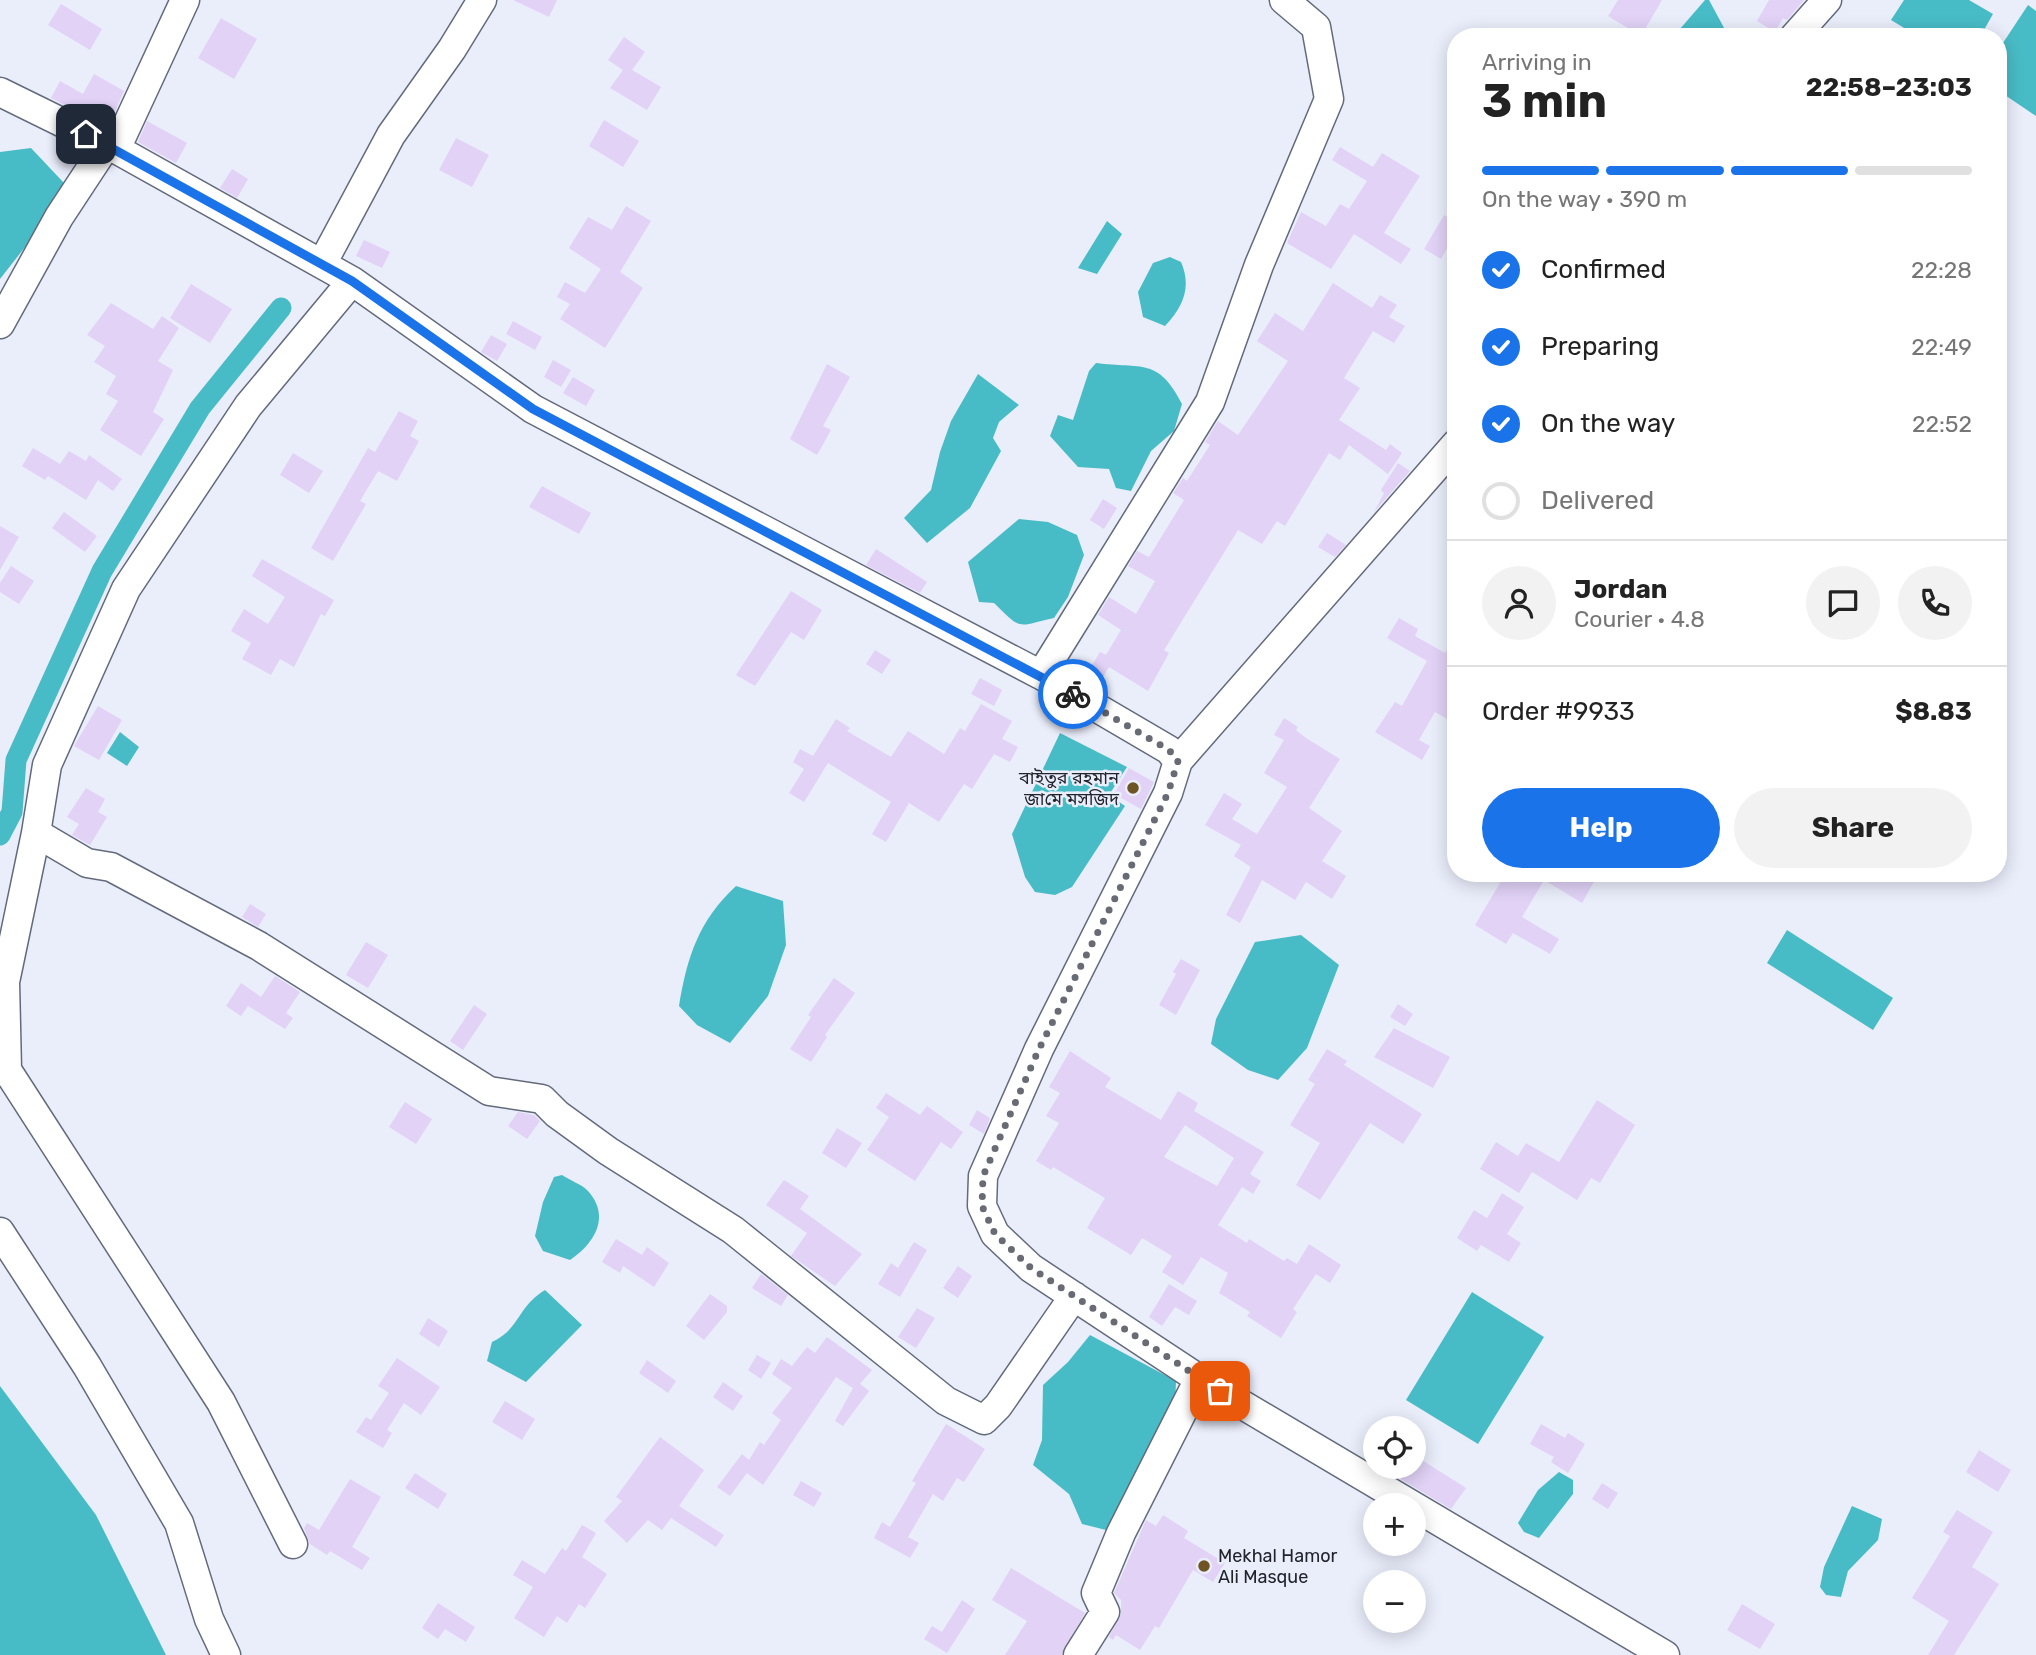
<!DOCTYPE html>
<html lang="en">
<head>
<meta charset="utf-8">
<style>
  body { margin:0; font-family:Rubik,"Noto Sans Bengali",sans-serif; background:#f2f2f2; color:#222; height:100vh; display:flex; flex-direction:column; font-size:26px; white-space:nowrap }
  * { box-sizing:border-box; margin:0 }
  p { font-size:23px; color:#767676 }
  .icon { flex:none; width:38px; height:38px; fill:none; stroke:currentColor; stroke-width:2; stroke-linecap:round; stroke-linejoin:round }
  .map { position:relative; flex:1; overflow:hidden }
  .sheet { position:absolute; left:1447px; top:28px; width:560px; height:854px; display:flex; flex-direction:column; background:#fff; border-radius:28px; box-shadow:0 4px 18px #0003 }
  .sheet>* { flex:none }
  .fabs { position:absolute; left:1363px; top:1416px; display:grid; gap:14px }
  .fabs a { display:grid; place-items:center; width:63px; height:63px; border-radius:50%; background:#fff; box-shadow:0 4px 18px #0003; font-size:35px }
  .pin { position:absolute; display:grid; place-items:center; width:60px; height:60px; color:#fff; margin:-30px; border-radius:14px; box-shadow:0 4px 10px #0006 }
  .courier { position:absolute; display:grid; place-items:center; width:70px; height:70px; margin:-35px; border:5px solid #1a73e8; border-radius:50%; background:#fff; color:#222; box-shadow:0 2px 9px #0007 }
  .overview em { font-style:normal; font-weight:700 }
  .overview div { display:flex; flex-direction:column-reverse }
  .overview { display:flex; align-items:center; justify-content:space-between; height:119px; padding:0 35px }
  h1 { font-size:46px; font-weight:700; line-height:52px }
  .bar { display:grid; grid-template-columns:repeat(4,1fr); gap:10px 7px; align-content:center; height:84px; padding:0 35px }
  .bar i { height:9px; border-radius:5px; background:#e0e0e0 }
  .bar .on { background:#1a73e8 }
  .bar p { grid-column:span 4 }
  .line { display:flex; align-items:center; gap:18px; padding:0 35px; border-top:2px solid #e0e0e0 }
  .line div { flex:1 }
  .round { display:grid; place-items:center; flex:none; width:74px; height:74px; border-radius:37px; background:#f2f2f2 }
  ol { padding:0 35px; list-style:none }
  li { display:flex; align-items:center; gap:21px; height:77px }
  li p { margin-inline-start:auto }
  li .icon { padding:7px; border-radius:50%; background:#1a73e8; color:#fff; stroke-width:4 }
  li:last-child { color:#767676 }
  li i { width:38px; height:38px; border:4px solid #e0e0e0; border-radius:50% }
  .cta { display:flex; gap:14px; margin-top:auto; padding:14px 35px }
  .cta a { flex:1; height:80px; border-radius:42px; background:#1a73e8; color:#fff; font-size:28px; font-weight:700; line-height:80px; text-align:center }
  .cta a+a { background:#f2f2f2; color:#222 }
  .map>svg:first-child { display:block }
  .water { fill:#48bcc6 }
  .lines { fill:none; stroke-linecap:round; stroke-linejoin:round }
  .canal { stroke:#48bcc6; stroke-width:21 }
  .building { fill:#e1d2f6; fill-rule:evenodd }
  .minor-casing { stroke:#636a7c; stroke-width:31 }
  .minor { stroke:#fff; stroke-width:28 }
  .done { stroke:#686b74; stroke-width:7; stroke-dasharray:0 12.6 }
  .route { stroke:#1a73e8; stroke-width:9 }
  .poi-dot { fill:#6e5325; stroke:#eaeefb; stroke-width:2.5 }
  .labels { text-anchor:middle; stroke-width:5; stroke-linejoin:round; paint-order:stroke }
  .poi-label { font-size:18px; fill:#22242c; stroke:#eaeefb; text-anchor:end }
</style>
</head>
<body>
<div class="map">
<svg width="2036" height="1655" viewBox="0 0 2036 1655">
  <rect width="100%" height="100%" fill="#eaeefb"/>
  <path class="water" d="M1705 0H1709L1729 37H1673Z
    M1904 0H1969L1993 14 1980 37H1919L1891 20Z
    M2028 5 2036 11V116L1999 91V49Z
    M31 148 64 183 40 228 0 279V152Z
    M1107 221 1122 234 1097 274 1078 268Z
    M1170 257 1181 262C1192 287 1183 307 1165 326L1143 317 1138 292 1153 263Z
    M1096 363C1142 369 1158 357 1182 404L1174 431 1151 451 1131 491 1116 488 1109 469 1078 467 1050 436 1058 415 1073 420 1089 371Z
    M978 374 1019 405 999 422 993 438 1001 451 970 508 927 543 904 518 931 490 940 452 951 421Z
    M1019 519 1048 522 1077 535 1084 555 1068 597 1054 618C1017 626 1023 632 994 603L979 602 968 562Z
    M120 732 139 747 127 766 107 753Z
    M1060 733 1127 767 1109 795 1125 806 1072 887 1055 895 1035 892 1025 877 1012 834Z
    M736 886 783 901 786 945 768 996 730 1043 697 1025 679 1006C687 957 699 920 736 886Z
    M1787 930 1893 998 1873 1030 1767 963Z
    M1301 935 1339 965 1307 1048 1278 1080 1248 1070 1211 1044 1216 1019 1255 942Z
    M562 1175C569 1180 581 1184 587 1190 612 1216 594 1244 570 1260L543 1251 535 1236 543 1202 554 1177Z
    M545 1290 582 1325 526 1382 487 1361 492 1342C522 1327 516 1308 545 1290Z
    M1472 1292 1544 1337 1478 1444 1406 1400Z
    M1090 1335 1176 1381 1175 1411 1110 1531 1082 1524 1069 1494 1033 1465 1042 1440 1043 1385 1068 1362Z
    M0 1386 96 1515 166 1655H0Z
    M1559 1472 1573 1480V1494L1539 1538 1524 1532 1518 1523 1538 1490Z
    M1852 1506 1882 1519 1878 1540 1848 1571 1841 1597 1826 1595 1820 1587 1824 1567Z"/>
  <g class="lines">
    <path class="canal" d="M0 835 12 812 16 760 102 571 200 408 281 308"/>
  </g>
  <path class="building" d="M513 0H557L549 17Z
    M1618 0H1662L1641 36 1608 16Z
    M1769 0H1804L1787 20 1783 18 1775 32 1757 21Z
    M61 4 102 29 90 50 48 25Z
    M221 18 257 39 234 79 198 58Z
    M624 37 645 52 632 70 661 87 647 110 610 88 623 70 608 60Z
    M94 74 124 91 108 127 51 98 60 81 83 94Z
    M604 120 639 141 623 167 589 146Z
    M147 121 187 143 176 163 138 142Z
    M456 138 489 155 472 187 439 170Z
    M1340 147 1373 167 1382 153 1420 176 1384 233 1411 249 1401 264 1354 234 1331 269 1287 243 1301 212 1326 226 1340 204 1349 209 1367 181 1332 160Z
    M232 169 248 179 237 198 220 188Z
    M626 206 651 221 620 272 643 288 605 348 560 319 570 304 557 297 565 282 585 293 601 269 569 248 588 217 612 230Z
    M1444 215 1456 222V233L1441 259 1424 249Z
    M364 240 390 252 382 268 356 256Z
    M1333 283 1372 308 1380 295 1397 305 1389 317 1405 326 1394 343 1373 331 1344 378 1360 388 1339 420 1386 450 1390 444 1402 453 1388 474 1349 445 1340 460 1329 453 1285 526 1277 521 1262 544 1238 530 1164 650 1169 653 1148 691 1109 667 1103 677 1090 669 1100 652 1106 655 1121 630 1098 615 1109 597 1136 614 1155 581 1128 566 1137 551 1149 557 1184 500 1173 493 1183 478 1187 481 1210 445 1205 442 1218 421 1238 435 1288 361 1257 341 1275 313 1303 331Z
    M191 284 232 309 210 343 170 318Z
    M111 303 153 329 162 316 179 328 158 361 173 370 153 412 164 419 141 456 100 430 118 401 106 394 116 376 94 362 105 346 87 335Z
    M513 321 542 337 535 350 506 334Z
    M491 335 507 344 497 361 481 352Z
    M553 360 571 370 561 387 544 377Z
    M827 364 850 377 823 426 831 430 817 455 790 439Z
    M573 377 595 390 586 406 563 393Z
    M399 411 418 421 410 436 419 441 397 481 378 471 360 501 366 504 333 561 311 548 368 448 375 452Z
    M33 448 60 464 69 451 86 461 89 455 122 479 113 491 98 480 86 500 48 476 45 480 22 466Z
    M293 453 323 471 309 493 280 475Z
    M1398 463 1410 471 1374 512 1384 493 1381 490Z
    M542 486 591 513 579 534 529 507Z
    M1103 499 1117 508 1104 529 1090 520Z
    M64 512 97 536 85 552 52 528Z
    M0 526 19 537 0 570Z
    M1327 533 1346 545 1335 557 1318 547Z
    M876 549 927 582 920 593 866 565Z
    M262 559 334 600 325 616 321 614 294 667 280 659 271 675 242 659 251 643 231 631 244 609 268 624 285 597 252 576Z
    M11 566 34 581 19 604 0 592V583Z
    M791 591 822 610 804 640 791 632 755 686 736 675Z
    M1399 618 1418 629 1415 636 1445 653 1456 634V724L1435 712 1419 740 1430 746 1422 760 1375 732 1395 702 1402 706 1427 661 1387 638Z
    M875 650 891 660 882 674 866 664Z
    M980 678 1002 690 994 706 971 694Z
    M981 704 1012 721 1002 739 1018 747 1010 762 994 754 972 789 964 784 939 822 909 803 886 842 872 834 891 802 828 763 804 802 789 793 804 769 793 762 800 749 813 756 836 719 850 728 847 731 891 757 908 731 944 754 960 728 965 731Z
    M98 706 122 720 99 760 74 746Z
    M1284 718 1298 727 1296 730 1306 738 1340 759 1309 808 1342 831 1322 861 1346 876 1332 899 1306 882 1295 900 1262 880 1240 923 1226 915 1251 867 1234 856 1241 845 1205 825 1224 793 1242 804 1232 819 1257 834 1287 787 1264 773 1284 740 1274 735Z
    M1129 768 1154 782 1141 809 1114 794Z
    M86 788 105 799 98 812 107 817 90 845 72 835 79 824 67 817Z
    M1506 873H1587L1596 878 1582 903 1544 880 1522 917 1559 939 1550 954 1513 933 1506 944 1475 925Z
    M250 904 266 914 258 927 242 917Z
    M366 942 388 955 368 988 346 975Z
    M1181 959 1200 970 1176 1015 1159 1005 1176 974 1173 972Z
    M275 976 300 992 286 1013 293 1018 285 1029 248 1006 241 1016 226 1006 241 983 261 997Z
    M834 978 855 993 825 1035 827 1037 811 1062 790 1049 811 1017 808 1015Z
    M1398 1004 1413 1014 1405 1026 1390 1017Z
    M474 1005 487 1014 463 1050 450 1041Z
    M1394 1028 1450 1057 1433 1088 1374 1057Z
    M1327 1049 1347 1061 1344 1065 1422 1114 1403 1144 1370 1123 1320 1200 1296 1185 1320 1143 1290 1125 1315 1084 1308 1080Z
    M1070 1051 1111 1078 1105 1087 1161 1120 1178 1091 1198 1103 1194 1111 1264 1152 1250 1174 1261 1181 1253 1194 1242 1187 1218 1225 1247 1243 1249 1239 1284 1261 1287 1258 1297 1264 1309 1244 1341 1265 1330 1283 1316 1274 1293 1309 1297 1312 1281 1338 1247 1316 1250 1312 1219 1293 1228 1273 1201 1257 1183 1285 1162 1272 1172 1256 1142 1238 1131 1255 1087 1228 1105 1198 1053 1167 1051 1170 1036 1161 1059 1123 1046 1116 1060 1093 1049 1087ZM1185 1125 1234 1158 1217 1186 1164 1157Z
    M886 1093 920 1115 927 1106 963 1132 951 1149 941 1142 915 1181 867 1150 889 1117 876 1108Z
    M1597 1100 1635 1125 1600 1183 1591 1178 1577 1200 1532 1172 1519 1193 1480 1169 1496 1142 1518 1156 1526 1143 1559 1162Z
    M405 1102 432 1119 416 1144 389 1127Z
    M977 1110 990 1118 984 1134 969 1125Z
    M518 1112 534 1115 540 1121 527 1139 508 1126Z
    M837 1128 862 1143 846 1168 822 1153Z
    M784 1180 809 1196 800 1209 862 1254 835 1286 791 1256 807 1233 766 1205Z
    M1502 1193 1524 1207 1507 1234 1521 1243 1509 1262 1481 1245 1477 1251 1457 1238 1474 1210 1487 1218Z
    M616 1239 642 1255 647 1247 669 1263 654 1287 623 1266 620 1273 602 1262Z
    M914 1242 927 1250 900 1297 878 1284 891 1263 898 1268Z
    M958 1266 972 1276 958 1298 943 1288Z
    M761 1274 788 1295 781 1306 752 1288Z
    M1169 1284 1197 1301 1189 1315 1175 1307 1162 1326 1149 1317Z
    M710 1294 727 1306V1312L704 1340 686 1326Z
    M917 1308 935 1318 916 1348 898 1337Z
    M428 1318 448 1331 439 1347 419 1334Z
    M827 1337 872 1370 860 1384 869 1391 843 1426 835 1421 853 1388 836 1377 763 1485 747 1473 730 1496 717 1487 742 1454 749 1460 760 1442 764 1445 781 1420 772 1413 792 1388 772 1374 781 1359 792 1366 807 1347 815 1353Z
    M757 1355 771 1363 761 1379 748 1370Z
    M397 1358 440 1387 421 1415 404 1403 387 1430 392 1433 383 1448 356 1432 366 1417 371 1420 389 1393 378 1386Z
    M647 1360 676 1381 668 1393 639 1373Z
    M723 1382 743 1396 733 1411 713 1397Z
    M505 1401 535 1419 522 1440 492 1422Z
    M946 1424 985 1449 964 1482 957 1478 943 1501 933 1494 908 1537 919 1543 910 1558 874 1538 882 1522 890 1527 916 1483 912 1481Z
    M1541 1424 1565 1438 1568 1433 1585 1444 1568 1473 1551 1462 1554 1457 1530 1444Z
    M660 1437 704 1470 679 1506 724 1535 716 1547 671 1518 662 1530 648 1520 627 1543 604 1521 622 1501 616 1497Z
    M1979 1450 2011 1470 1998 1492 1966 1472Z
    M1414 1455 1466 1488 1451 1509 1379 1466H1414Z
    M415 1473 447 1494 438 1509 405 1488Z
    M350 1479 381 1497 352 1547 370 1558 362 1570 330 1551 327 1555 310 1544 304 1528 307 1523 319 1530Z
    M801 1481 822 1493 814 1507 793 1495Z
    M1602 1483 1618 1493 1608 1509 1592 1499Z
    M1957 1510 1993 1532 1972 1567 1999 1584 1954 1655H1928L1949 1621 1912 1598 1950 1536 1943 1532Z
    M1163 1515 1188 1531 1184 1538 1225 1563 1213 1582 1193 1570 1159 1628 1155 1626 1140 1650 1116 1635 1113 1640 1109 1637 1121 1614V1600L1114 1593 1146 1520 1156 1526Z
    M582 1525 596 1533 582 1557 607 1574 585 1608 579 1604 567 1623 557 1616 544 1637 514 1618 533 1587 513 1575 522 1560 545 1574 562 1548 566 1551Z
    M1011 1568 1085 1613 1061 1655H1005L1027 1621 992 1600Z
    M962 1600 975 1609 947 1653 924 1639 932 1626 942 1632Z
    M438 1603 475 1627 466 1642 445 1629 438 1639 422 1628Z
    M1742 1604 1775 1624 1760 1649 1727 1630Z"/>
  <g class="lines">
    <defs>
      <path id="minor" d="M1794 37 1827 0
        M0 92 116 149 352 281 533 409 1041 675 1169 750 1178 761 1168 793 1039 1049 983 1176 982 1206 995 1234 1031 1268 1199 1379 1665 1655
        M116 149 185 0
        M322 264 391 135 452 49 482 0
        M352 281 248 406 126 589 47 765 36 833 87 863 111 867 259 946 489 1091 542 1099 557 1114 608 1151 733 1230 946 1401 984 1420 998 1406 1074 1296
        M0 324 59 217 107 144
        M1041 675 1210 402 1259 265 1329 99 1316 27 1284 0
        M1178 761 1456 444
        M36 833 5 982 7 1070 221 1402 293 1544
        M0 1232 87 1366 179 1523 209 1619 226 1655
        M1078 1655 1105 1612 1096 1593 1121 1533 1199 1379"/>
    </defs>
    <use href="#minor" class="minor-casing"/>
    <use href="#minor" class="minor"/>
  </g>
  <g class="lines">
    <path class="done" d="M1073 694 1169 750 1178 761 1168 793 1039 1049 983 1176 982 1206 995 1234 1031 1268 1220 1391"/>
    <path class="route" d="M86 134 352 281 533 409 1073 694"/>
  </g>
  <g class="poi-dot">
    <circle cx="1133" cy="788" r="7"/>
    <circle cx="1204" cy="1566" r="7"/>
  </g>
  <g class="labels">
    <g class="poi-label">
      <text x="1119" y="784">বাইতুর রহমান<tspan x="1119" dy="21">জা‌মে মস‌জিদ</tspan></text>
      <text x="1218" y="1562" text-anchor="start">Mekhal Hamor<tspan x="1218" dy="21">Ali Masque</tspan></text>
    </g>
  </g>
</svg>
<div class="fabs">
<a><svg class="icon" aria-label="locate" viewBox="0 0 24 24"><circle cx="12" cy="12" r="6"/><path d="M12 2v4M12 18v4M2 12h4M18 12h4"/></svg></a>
<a>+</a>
<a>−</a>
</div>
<div class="pin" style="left:1220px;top:1391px;background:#ea580c"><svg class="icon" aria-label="bag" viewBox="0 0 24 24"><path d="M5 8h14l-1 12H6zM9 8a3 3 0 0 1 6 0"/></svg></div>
<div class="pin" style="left:86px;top:134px;background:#1f2937"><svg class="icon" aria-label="home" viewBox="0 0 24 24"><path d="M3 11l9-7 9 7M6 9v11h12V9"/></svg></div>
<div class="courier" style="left:1073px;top:694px"><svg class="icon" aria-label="bike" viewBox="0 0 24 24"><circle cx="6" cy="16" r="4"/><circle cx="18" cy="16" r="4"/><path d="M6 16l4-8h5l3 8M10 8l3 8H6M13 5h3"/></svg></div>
<section class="sheet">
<div class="overview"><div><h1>3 min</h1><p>Arriving in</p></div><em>22:58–23:03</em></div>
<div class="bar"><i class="on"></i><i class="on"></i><i class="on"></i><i></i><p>On the way · 390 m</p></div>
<ol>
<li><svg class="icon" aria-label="check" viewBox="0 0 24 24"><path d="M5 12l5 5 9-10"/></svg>Confirmed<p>22:28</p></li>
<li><svg class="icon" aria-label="check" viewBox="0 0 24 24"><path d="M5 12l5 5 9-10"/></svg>Preparing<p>22:49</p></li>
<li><svg class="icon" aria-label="check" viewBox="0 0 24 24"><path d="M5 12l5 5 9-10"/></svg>On the way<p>22:52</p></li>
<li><i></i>Delivered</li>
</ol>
<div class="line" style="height:126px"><a class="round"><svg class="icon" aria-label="person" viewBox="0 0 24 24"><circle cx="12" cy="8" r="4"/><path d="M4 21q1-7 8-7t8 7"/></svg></a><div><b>Jordan</b><p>Courier · 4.8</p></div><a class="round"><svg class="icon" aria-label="chat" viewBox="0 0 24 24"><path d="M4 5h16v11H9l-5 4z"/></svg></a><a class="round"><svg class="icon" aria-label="phone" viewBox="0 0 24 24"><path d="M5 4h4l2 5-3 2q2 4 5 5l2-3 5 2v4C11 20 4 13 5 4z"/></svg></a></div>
<div class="line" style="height:91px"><div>Order #9933</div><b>$8.83</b></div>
<div class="cta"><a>Help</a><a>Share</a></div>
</section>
</div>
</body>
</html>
